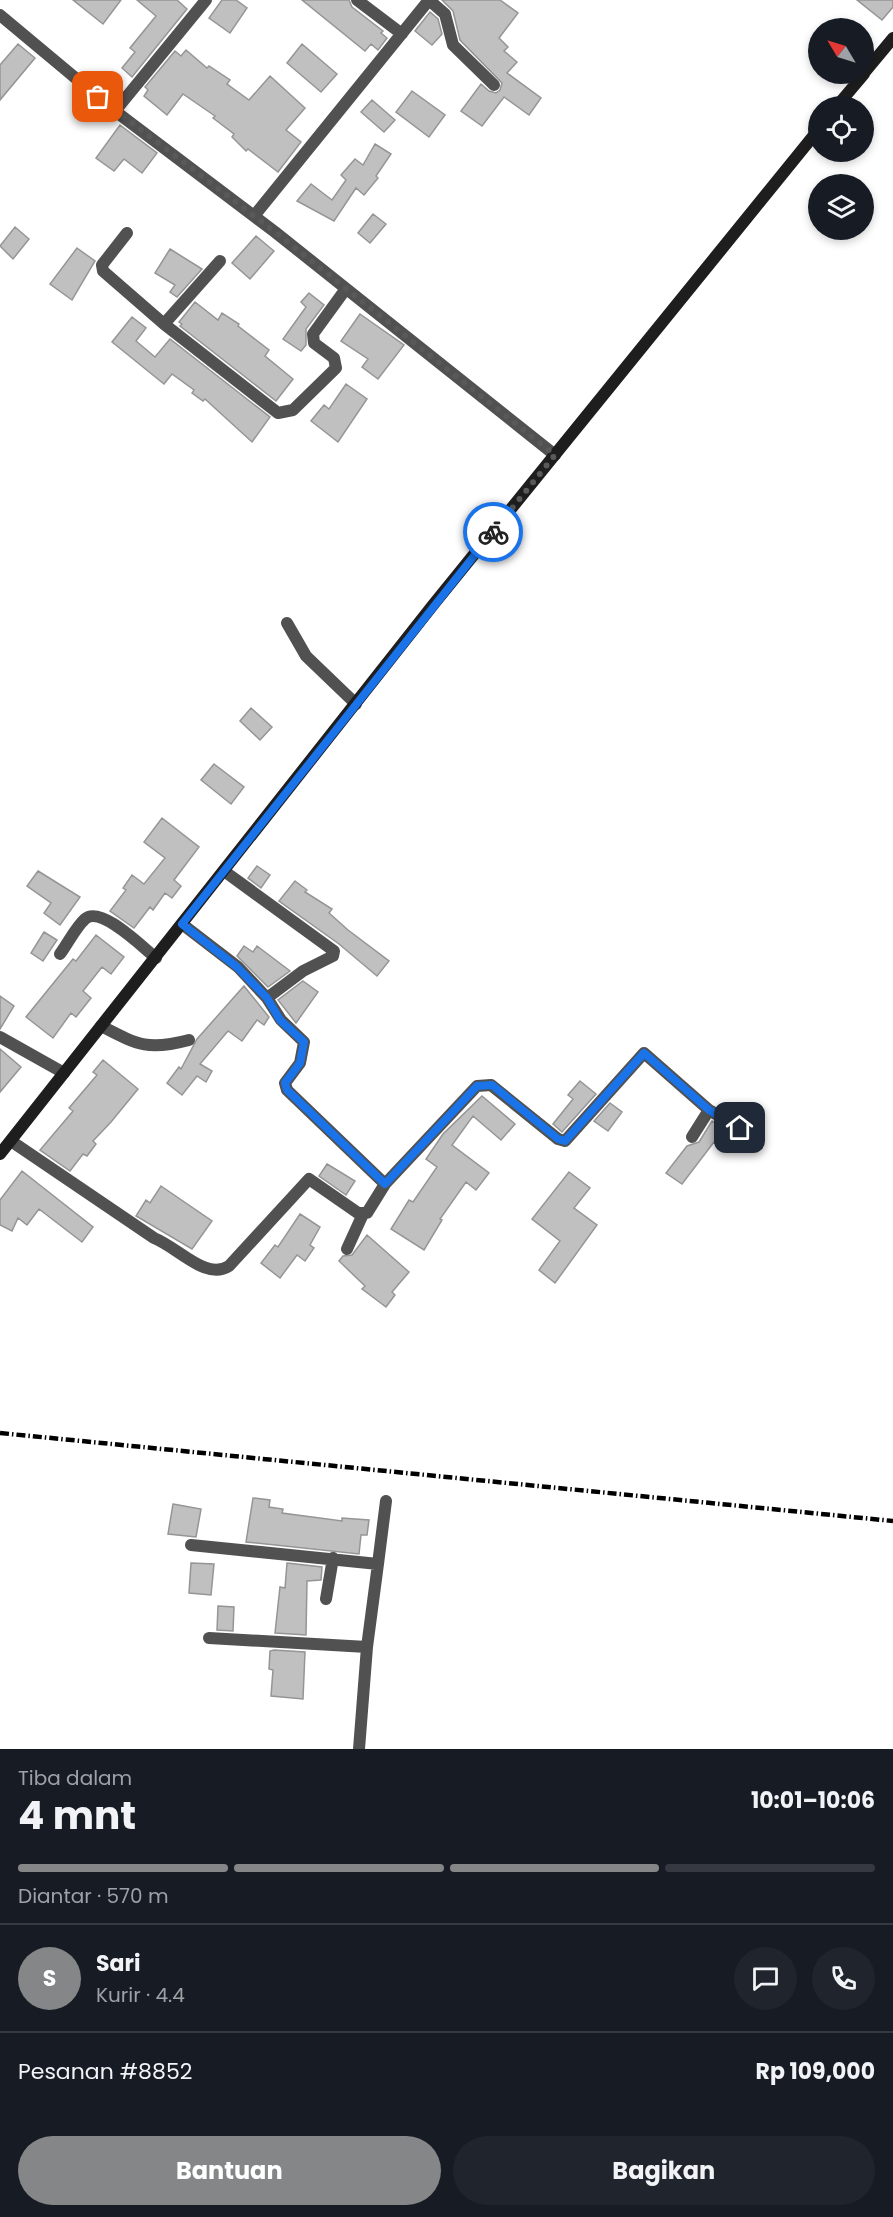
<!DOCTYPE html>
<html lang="id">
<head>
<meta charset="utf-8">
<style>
  body { margin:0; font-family:Poppins,sans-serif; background:#20242c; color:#f1f3f6; height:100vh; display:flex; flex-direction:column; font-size:22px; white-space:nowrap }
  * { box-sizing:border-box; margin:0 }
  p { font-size:20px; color:#9ea1a6 }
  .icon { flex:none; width:33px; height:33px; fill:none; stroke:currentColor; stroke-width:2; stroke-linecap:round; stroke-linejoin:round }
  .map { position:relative; height:1749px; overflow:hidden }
  .drawer { display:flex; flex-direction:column; background:#171b24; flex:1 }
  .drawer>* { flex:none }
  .needle { width:39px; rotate:308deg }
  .buttons { position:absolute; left:808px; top:18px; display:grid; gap:12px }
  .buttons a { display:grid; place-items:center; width:66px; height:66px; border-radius:50%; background:#171b24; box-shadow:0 3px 9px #0003; font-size:30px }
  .pin { position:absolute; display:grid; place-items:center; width:51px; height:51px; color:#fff; margin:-26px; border-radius:12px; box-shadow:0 3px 9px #0006 }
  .courier { position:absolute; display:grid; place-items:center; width:60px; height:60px; margin:-30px; border:4px solid #1a73e8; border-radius:50%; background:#fff; color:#222; box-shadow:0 2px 8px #0007 }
  .head em { font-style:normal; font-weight:700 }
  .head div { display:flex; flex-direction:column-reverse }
  .head { display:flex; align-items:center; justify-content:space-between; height:102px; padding:0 18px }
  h1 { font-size:39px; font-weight:700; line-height:45px }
  .bar { display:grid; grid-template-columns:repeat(4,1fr); gap:9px 6px; align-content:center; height:72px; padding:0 18px }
  .bar i { height:8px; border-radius:4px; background:#363941 }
  .bar .on { background:#858687 }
  .bar p { grid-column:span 4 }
  .line { display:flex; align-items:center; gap:15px; padding:0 18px; border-top:2px solid #363941 }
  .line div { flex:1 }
  .round { display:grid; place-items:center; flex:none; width:63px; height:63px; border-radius:32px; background:#20242c }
  .primary-button { display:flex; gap:12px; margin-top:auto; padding:12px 18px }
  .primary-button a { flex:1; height:69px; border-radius:36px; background:#858687; color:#fff; font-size:24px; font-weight:700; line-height:69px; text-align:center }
  .primary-button a+a { background:#20242c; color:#f1f3f6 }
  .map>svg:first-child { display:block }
  .building { fill:#c0c0c0; stroke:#959595; stroke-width:1.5 }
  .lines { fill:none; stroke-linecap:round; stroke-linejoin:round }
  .minor { stroke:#515151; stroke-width:12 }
  .secondary { stroke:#1e1e1e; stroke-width:12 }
  .rail { stroke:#000; stroke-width:4.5; stroke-dasharray:9 3 1.5 3; stroke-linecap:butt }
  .done { stroke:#595959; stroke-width:6; stroke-dasharray:0 10.8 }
  .route { stroke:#1a73e8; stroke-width:8 }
</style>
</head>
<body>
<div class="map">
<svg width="893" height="1749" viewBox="0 0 893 1749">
  <rect width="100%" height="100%" fill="#fff"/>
  <path class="building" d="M73 0H121L103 24Z
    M137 0H177L187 9 132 77 122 68 135 52 130 48 156 16Z
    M222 0H236L247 8 230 33 209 18Z
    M302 0H349L352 7 383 31 381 33 387 38 378 50 371 44 365 51Z
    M442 0H500L518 13 499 38 508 47 504 51 517 62 507 73 541 98 529 115 504 97 482 126 461 111 481 84 489 91 496 93 500 90 502 83 460 40 453 11Z
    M857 0H893V7L882 20Z
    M430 12 438 19 442 34 432 45 415 31Z
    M18 44 35 58 0 100V65Z
    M302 44 337 74 321 92 287 63Z
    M186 50 207 68 209 66 230 80 227 84 249 100 270 76 305 108 286 130 301 142 278 172 248 149 246 151 232 137 234 134 213 118 215 116 183 94 167 115 144 96 148 90 145 87 175 51 181 56Z
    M412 91 445 115 429 137 396 112Z
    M372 100 395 120 384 132 361 112Z
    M120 125 157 153 142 173 124 159 114 171 96 158Z
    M375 144 391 154 376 176 378 178 364 195 356 188 334 221 297 201 311 184 332 200 346 180 341 175 355 159 363 165Z
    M373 214 386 224 370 243 358 233Z
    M15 227 29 239 13 259 0 246Z
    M256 236 274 251 250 279 232 263Z
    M77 248 95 261 72 300 50 284Z
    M170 249 202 269 177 297 170 292 175 285 155 273Z
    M309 293 324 305 306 329V345L301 351 283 339 306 307 301 302Z
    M195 302 218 320 222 313 239 324 238 326 269 350 265 356 293 379 276 401 180 326 182 324 179 322Z
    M360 314 404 345 378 379 362 367 368 359 341 341Z
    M132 317 146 328 136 341 155 357 170 339 270 417 252 442 205 399 203 401 192 393 194 390 172 374 164 384 112 342Z
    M346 384 367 399 338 442 311 421 324 405 329 409Z
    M251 708 272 727 260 740 240 721Z
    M214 764 244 787 231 804 201 780Z
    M162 818 199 847 174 880 181 886 172 898 165 893 153 910 150 907 134 928 110 911 126 890 123 888 132 875 144 884 165 858 144 842Z
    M257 866 270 875 261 888 248 878Z
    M38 871 80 897 60 925 44 913 51 903 27 886Z
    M295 881 307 890 305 892 332 909 329 913 348 930 389 961 377 976 339 944 279 901Z
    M44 932 57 940 43 961 31 953Z
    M96 935 124 957 111 974 102 967 83 991 91 998 76 1017 71 1013 53 1038 26 1017 73 959 76 961Z
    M244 946 253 952 257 946 290 971 268 987 237 956Z
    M303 981 318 992 296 1023 278 1000Z
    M244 986 269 1017 264 1025 257 1020 242 1041 228 1031 200 1064 212 1071 206 1082 197 1076 182 1095 167 1083 179 1067 181 1069 197 1039Z
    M0 996 14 1006 0 1029Z
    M0 1049 21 1067 0 1092Z
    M103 1060 138 1089 111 1122 93 1141 96 1144 87 1156 83 1154 70 1171 40 1150 73 1111 69 1108 97 1075 93 1072Z
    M580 1081 596 1094 562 1132 553 1124 573 1099 568 1095Z
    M482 1096 515 1124 501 1140 473 1116 452 1145 489 1173 476 1190 466 1182 440 1219 442 1220 424 1250 391 1229 409 1200 413 1202 437 1167 426 1159 443 1134Z
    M610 1103 622 1112 608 1131 594 1121Z
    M712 1121 732 1133 722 1148 714 1142 682 1184 666 1173 687 1146 699 1142Z
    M327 1164 355 1181 346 1195 319 1176Z
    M22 1171 93 1227 82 1242 39 1209 27 1225 18 1218 12 1231 0 1225V1200Z
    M569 1172 590 1188 574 1208 597 1225 555 1283 539 1270 560 1241 532 1219Z
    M161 1186 212 1221 192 1249 136 1216 146 1200 150 1203Z
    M300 1214 320 1227 310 1245 314 1248 305 1261 297 1255 280 1278 261 1263 275 1245 278 1247Z
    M367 1235 409 1272 392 1292 395 1295 386 1307 362 1289 365 1286 339 1261 343 1256 352 1255Z
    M253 1498 270 1500 269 1507 283 1509 282 1513 342 1521V1518L369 1520 367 1535H361L359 1554 246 1542Z
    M173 1504 201 1509 196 1537 168 1534Z
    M191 1563 214 1564 211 1595 189 1593Z
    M287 1563 322 1567 321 1580 307 1581 306 1635 275 1633 280 1587 285 1588Z
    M218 1606 234 1607 233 1631 217 1630Z
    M274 1650 305 1652 303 1699 271 1696 273 1670 269 1669 270 1651Z"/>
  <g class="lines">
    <path class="minor" d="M357 0 402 34
      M429 0 445 14 453 45 494 85
      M0 15 115 111 275 232 555 455
      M115 111 206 0
      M254 216 429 0
      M127 233 102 265 103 271 164 324 278 413 293 410 336 368 334 358 314 343 313 334 345 290
      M164 324 220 261
      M287 623 306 656 356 704
      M224 871 334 951 333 956 303 971 267 998
      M182 924 238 967 267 998 281 1020 304 1042 300 1063 285 1083 287 1090 385 1184
      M60 954C68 943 76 927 85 919 101 905 142 947 156 958
      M101 1026C138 1045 148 1051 189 1040
      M0 1037 64 1073
      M692 1137 709 1110
      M11 1141 154 1238C179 1248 206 1281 229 1266L309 1179 358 1213H367L385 1184 477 1086 491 1085 558 1139 565 1141 644 1053 709 1110 740 1128 757 1142
      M347 1249 363 1214
      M191 1545 378 1564 367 1647 359 1749
      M378 1564 386 1501
      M326 1599 333 1558
      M209 1638 367 1647"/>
    <path class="secondary" d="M864 73 893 38
      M837 106 864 74
      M0 1154 433 605 819 129"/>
    <path class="rail" d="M0 1433 893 1521"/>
  </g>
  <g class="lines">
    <path class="done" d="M98 97 275 232 555 455 493 532"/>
    <path class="route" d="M493 532 182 924 237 967 267 998 280 1020 304 1042 300 1063 285 1083 287 1090 385 1184 477 1086 492 1085 558 1139 565 1141 644 1053 709 1110 740 1128"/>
  </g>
</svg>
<div class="buttons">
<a><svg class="needle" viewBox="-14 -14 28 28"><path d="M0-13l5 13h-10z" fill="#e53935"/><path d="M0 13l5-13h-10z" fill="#9ea1a6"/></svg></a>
<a><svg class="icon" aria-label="locate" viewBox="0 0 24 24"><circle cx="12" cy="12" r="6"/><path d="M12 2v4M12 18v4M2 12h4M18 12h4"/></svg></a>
<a><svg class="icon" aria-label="layers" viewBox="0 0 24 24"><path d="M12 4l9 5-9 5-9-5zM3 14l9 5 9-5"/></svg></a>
</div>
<div class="pin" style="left:98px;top:97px;background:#ea580c"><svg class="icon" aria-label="bag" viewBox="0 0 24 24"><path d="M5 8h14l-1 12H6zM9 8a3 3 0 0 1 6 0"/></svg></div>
<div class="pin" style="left:740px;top:1128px;background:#1f2937"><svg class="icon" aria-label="home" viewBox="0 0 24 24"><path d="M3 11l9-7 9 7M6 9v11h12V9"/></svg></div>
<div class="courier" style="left:493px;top:532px"><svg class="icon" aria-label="bike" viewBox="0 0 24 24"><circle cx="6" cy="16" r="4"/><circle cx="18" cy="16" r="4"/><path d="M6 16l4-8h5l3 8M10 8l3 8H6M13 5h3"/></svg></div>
</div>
<section class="drawer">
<div class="head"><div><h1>4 mnt</h1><p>Tiba dalam</p></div><em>10:01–10:06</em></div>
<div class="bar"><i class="on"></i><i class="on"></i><i class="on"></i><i></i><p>Diantar · 570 m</p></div>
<div class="line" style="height:108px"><b class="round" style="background:#858687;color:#fff">S</b><div><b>Sari</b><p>Kurir · 4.4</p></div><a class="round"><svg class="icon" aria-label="chat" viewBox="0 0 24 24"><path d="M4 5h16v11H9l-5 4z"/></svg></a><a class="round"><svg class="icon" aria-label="phone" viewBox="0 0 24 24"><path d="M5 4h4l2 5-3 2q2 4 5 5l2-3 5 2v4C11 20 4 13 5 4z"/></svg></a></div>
<div class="line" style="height:78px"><div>Pesanan #8852</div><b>Rp 109,000</b></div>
<div class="primary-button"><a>Bantuan</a><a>Bagikan</a></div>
</section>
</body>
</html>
